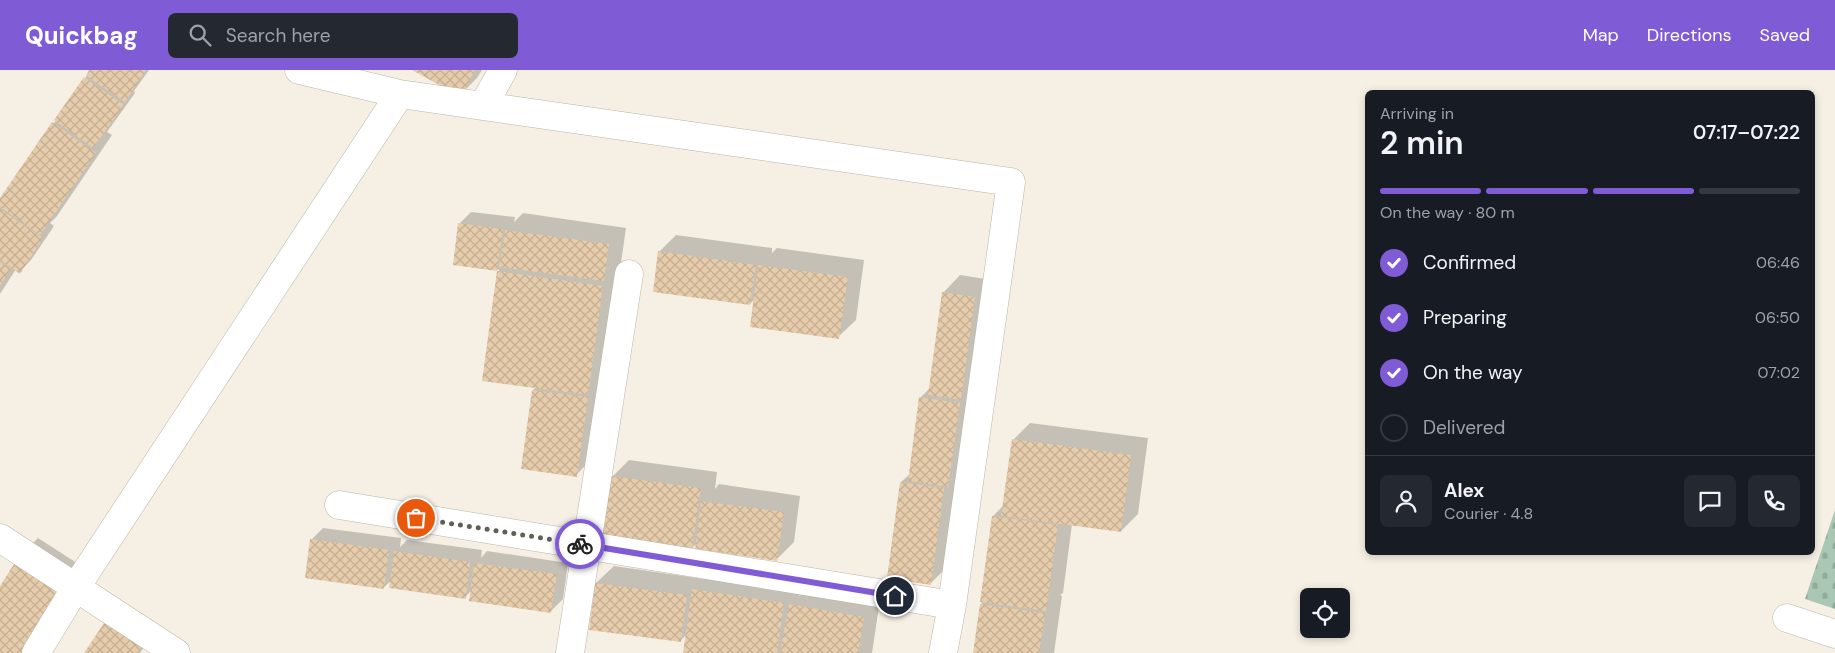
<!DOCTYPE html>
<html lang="en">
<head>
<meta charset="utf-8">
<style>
  body { margin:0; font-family:"DM Sans",sans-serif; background:#242831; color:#f1f3f6; height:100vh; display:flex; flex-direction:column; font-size:19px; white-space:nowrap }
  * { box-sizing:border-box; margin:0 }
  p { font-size:16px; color:#9ea1a6 }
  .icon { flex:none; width:28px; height:28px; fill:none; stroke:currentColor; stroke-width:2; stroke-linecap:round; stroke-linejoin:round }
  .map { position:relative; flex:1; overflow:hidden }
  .sheet { position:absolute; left:1365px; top:20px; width:450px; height:465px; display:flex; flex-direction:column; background:#171b24; border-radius:8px; box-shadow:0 2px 8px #0003 }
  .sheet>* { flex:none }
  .tools { position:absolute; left:1300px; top:518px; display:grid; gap:10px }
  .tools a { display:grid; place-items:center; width:50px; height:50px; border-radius:8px; background:#171b24; box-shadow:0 2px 8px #0003; font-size:25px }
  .pin { position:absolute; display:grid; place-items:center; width:42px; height:42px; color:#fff; margin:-21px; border:2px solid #fff; border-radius:50%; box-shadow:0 1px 5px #0007 }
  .courier { position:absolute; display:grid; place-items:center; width:50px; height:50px; margin:-25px; border:4px solid #805bd6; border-radius:50%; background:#fff; color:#222; box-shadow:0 1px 6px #0007 }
  .headline em { font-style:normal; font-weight:600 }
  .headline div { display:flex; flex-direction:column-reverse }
  .headline { display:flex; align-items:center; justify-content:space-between; height:85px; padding:0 15px }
  h1 { font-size:32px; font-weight:600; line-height:38px }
  .bar { display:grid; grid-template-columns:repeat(4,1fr); gap:8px 5px; align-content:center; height:60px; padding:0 15px }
  .bar i { height:6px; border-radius:4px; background:#363941 }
  .bar .current { background:#805bd6 }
  .bar p { grid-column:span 4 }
  .line { display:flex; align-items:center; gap:12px; padding:0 15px; border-top:1px solid #363941 }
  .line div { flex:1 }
  .round { display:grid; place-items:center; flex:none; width:52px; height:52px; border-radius:8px; background:#242831 }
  ol { padding:0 15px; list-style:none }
  li { display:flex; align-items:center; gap:15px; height:55px }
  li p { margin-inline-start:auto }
  li .icon { padding:5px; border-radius:50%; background:#805bd6; color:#fff; stroke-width:4 }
  li:last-child { color:#9ea1a6 }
  li i { width:28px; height:28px; border:2px solid #363941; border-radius:50% }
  header { display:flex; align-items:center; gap:30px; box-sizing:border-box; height:70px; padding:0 25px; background:#805bd6; color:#fff }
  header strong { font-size:24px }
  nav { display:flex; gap:28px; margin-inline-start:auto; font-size:18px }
  .search { width:350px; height:45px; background:#242831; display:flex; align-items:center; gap:12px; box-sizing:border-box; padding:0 18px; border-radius:8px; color:#9ea1a6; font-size:19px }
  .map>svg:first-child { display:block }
  .cemetery { fill:url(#cemetery-stones) }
  .shadow { fill:#0003 }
  .building { fill:url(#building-cross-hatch) }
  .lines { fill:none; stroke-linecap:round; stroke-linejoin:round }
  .minor-casing { stroke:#bab5a9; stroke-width:29 }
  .minor { stroke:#fff; stroke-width:28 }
  .done { stroke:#625f58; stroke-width:5; stroke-dasharray:0 9 }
  .route { stroke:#805bd6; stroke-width:6 }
</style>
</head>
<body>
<header>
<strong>Quickbag</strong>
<div class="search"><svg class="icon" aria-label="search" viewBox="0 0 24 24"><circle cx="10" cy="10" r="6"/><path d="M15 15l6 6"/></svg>Search here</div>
<nav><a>Map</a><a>Directions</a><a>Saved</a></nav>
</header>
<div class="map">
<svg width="1835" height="583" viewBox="0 0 1835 583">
  <defs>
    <pattern id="cemetery-stones" width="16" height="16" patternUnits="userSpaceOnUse" patternTransform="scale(1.25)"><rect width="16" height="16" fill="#aac7b4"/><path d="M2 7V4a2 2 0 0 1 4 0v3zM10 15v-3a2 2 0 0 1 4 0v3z" fill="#91aa9a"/></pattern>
    <pattern id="building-cross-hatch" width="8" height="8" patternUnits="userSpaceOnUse" patternTransform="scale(1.25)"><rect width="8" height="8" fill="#e6ccab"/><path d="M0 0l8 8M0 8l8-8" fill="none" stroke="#c4ae92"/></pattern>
  </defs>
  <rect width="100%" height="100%" fill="#f6f0e4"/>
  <path class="cemetery" d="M1835 440V539L1805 529Z"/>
  <path class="shadow" d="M91 0H149L134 21 135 23 107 62 112 65 57 146 50 153 54 156 31 190 19 202 16 199 0 224V131Z
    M415 0H482L477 8 460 25Z
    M471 142 515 147 514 152 523 143 626 158 621 193 619 194 623 195 593 388 576 405 533 320 536 317 484 310 499 200 454 194 459 154Z
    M676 165 772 178V183L777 178 864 190 856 250 838 267 755 229 750 234 659 182Z
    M960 205 992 210 948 496 931 513 901 412 910 404 920 328 930 318 943 223Z
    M1030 353 1148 368 1138 444 1121 461 1072 454 1063 523 1060 525 1062 526 1054 583H974L981 534 983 532 993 446 1003 436 1013 370Z
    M629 390 717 402 715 419 719 414 800 426 794 472 777 489 697 473 692 478 612 407Z
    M323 458 401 468 400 477 407 470 482 480 481 488 487 481 568 493 563 529 551 541 471 521 465 527 392 510 383 518 311 470Z
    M38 468 83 497 0 583V518L21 485Z
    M614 496 704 509 710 503 800 516 799 526 807 518 880 530 872 583H684L687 564 680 571 596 513Z
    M158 556 140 583H85Z"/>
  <path class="building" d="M89 0H146L125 32 86 6Z
    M412 0H475L461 27Z
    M84 7 124 35 93 78 54 50Z
    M52 52 96 83 40 165 0 137V128Z
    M0 139 43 168 20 204 0 190Z
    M458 153 503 159 497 201 453 195Z
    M505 160 609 174 604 211 499 197Z
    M658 181 756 195 750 235 653 222Z
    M0 192 11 199 0 216Z
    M758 195 848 207 839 269 750 257Z
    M497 201 603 216 588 325 482 311Z
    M942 222 975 227 961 330 928 325Z
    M532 320 588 327 577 407 521 399Z
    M919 327 960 333 948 417 908 411Z
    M1012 369 1131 385 1121 462 1001 446Z
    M611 406 701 418 692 479 603 466Z
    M900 412 944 418 931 515 887 508Z
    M701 431 784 442 777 491 695 479Z
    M992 446 1058 455 1046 541 980 532Z
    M310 469 389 480 384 519 305 508Z
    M394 481 470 492 466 529 389 518Z
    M20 485 67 515 23 583H0V516Z
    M474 493 557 504 551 543 469 531Z
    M595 513 687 525 681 572 589 560Z
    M692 519 784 533 777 583H683Z
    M789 534 864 547 858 583H780Z
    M980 534 1045 543 1039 583H973Z
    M110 544 147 569 137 583H84Z"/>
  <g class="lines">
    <defs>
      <path id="minor" d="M299 0 400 24 1011 112 952 535 943 583
        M483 36 503 0
        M339 435 952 535
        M0 468 176 583
        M1787 548 1835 564
        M36 583 76 517 400 24
        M570 583 629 204"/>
    </defs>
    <use href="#minor" class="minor-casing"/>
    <use href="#minor" class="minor"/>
  </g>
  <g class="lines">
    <path class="done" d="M416 448 580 474"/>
    <path class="route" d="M580 474 895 526"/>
  </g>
</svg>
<div class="tools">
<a><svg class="icon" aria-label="locate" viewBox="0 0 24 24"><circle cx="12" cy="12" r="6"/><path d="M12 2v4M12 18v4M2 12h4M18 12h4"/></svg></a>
</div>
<div class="pin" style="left:416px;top:448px;background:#ea580c"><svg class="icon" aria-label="bag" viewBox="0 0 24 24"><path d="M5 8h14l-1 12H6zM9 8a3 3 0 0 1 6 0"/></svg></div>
<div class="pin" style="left:895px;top:526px;background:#1f2937"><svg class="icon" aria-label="home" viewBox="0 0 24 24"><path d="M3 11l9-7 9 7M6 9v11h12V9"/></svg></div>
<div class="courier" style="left:580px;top:474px"><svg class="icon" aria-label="bike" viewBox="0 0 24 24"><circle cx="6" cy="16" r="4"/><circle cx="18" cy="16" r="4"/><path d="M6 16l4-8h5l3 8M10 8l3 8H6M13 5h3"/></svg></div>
<section class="sheet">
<div class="headline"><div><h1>2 min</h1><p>Arriving in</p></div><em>07:17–07:22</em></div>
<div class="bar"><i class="current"></i><i class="current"></i><i class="current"></i><i></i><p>On the way · 80 m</p></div>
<ol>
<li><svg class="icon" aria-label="check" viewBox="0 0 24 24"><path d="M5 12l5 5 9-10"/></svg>Confirmed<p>06:46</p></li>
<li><svg class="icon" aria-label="check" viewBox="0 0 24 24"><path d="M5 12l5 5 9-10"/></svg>Preparing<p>06:50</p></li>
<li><svg class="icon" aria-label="check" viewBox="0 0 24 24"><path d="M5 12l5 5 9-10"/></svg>On the way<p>07:02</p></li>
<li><i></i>Delivered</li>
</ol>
<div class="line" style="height:90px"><a class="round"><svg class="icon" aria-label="person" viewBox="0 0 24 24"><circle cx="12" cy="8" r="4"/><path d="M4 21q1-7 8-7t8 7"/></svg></a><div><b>Alex</b><p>Courier · 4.8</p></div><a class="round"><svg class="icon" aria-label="chat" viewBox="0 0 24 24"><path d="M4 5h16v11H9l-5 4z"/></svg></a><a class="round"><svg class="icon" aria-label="phone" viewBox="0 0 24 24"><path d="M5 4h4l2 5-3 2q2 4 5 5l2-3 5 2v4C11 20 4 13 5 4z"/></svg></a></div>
</section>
</div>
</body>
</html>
